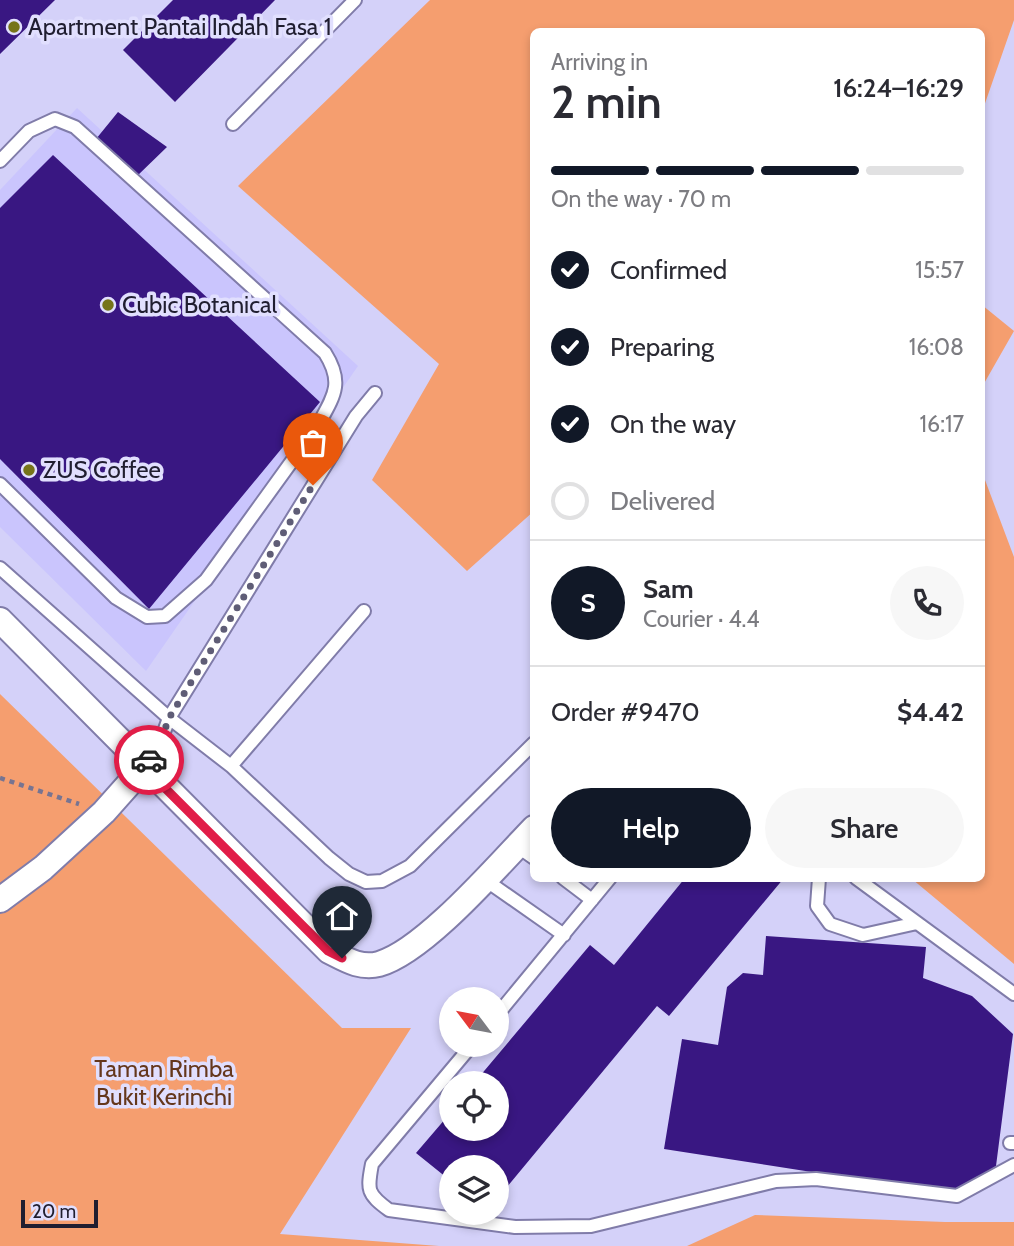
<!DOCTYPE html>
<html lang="en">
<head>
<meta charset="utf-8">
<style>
  body { margin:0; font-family:Cabin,sans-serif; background:#f7f7f7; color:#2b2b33; height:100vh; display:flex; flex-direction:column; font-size:26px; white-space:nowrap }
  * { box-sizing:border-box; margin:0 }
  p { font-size:23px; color:#7c7c81 }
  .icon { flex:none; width:38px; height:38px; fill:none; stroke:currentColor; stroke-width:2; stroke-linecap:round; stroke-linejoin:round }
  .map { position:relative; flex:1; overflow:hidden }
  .details { position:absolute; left:530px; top:28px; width:455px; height:854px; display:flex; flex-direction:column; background:#fff; border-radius:10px; box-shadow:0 4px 10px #0003 }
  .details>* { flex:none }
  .needle { width:46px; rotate:302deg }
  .fabs { position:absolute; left:439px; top:987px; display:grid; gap:14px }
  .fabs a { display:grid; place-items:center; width:70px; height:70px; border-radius:50%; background:#fff; box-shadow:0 4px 10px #0003; font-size:35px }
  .scale { position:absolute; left:21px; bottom:18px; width:77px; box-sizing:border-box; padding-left:7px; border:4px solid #201e30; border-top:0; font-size:19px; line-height:24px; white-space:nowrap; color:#201e30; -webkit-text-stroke:5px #e1dffe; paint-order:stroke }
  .pin { position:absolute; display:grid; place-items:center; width:60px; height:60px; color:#fff; margin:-72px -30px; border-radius:50% 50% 50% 0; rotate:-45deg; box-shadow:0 0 7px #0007 }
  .pin .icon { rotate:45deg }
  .courier { position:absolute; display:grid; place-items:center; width:70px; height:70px; margin:-35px; border:5px solid #e11d48; border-radius:50%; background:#fff; color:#222; box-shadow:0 2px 9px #0007 }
  .head em { font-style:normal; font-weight:600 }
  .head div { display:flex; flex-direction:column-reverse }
  .head { display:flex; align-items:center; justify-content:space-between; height:119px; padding:0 21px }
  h1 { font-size:46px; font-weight:600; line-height:52px }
  .bar { display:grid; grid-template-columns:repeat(4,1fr); gap:10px 7px; align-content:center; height:84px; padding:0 21px }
  .bar i { height:9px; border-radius:5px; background:#e1e1e2 }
  .bar .current { background:#111827 }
  .bar p { grid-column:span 4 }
  .line { display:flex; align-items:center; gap:18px; padding:0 21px; border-top:2px solid #e1e1e2 }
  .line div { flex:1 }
  .round { display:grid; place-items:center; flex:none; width:74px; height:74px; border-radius:37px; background:#f7f7f7 }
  ol { padding:0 21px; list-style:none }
  li { display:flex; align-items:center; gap:21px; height:77px }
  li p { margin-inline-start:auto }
  li .icon { padding:7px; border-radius:50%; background:#111827; color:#fff; stroke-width:4 }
  li:last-child { color:#7c7c81 }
  li i { width:38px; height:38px; border:4px solid #e1e1e2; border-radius:50% }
  .action { display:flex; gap:14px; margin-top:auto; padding:14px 21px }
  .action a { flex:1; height:80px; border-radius:42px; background:#111827; color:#fff; font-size:28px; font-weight:600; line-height:80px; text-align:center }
  .action a+a { background:#f7f7f7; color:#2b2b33 }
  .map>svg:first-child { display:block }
  .built { fill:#cac5fd }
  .green { fill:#f59e6f }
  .building { fill:#391782 }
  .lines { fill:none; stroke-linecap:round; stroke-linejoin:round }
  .service-casing { stroke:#807ca9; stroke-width:16 }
  .minor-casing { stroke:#807ca9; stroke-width:28 }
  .path { stroke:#777491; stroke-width:4.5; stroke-dasharray:5 5; stroke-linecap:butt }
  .service { stroke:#fff; stroke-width:12 }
  .minor { stroke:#fff; stroke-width:24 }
  .done { stroke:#5f5d76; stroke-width:7; stroke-dasharray:0 12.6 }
  .route { stroke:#e11d48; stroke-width:9 }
  .poi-dot { fill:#767419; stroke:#e1dffe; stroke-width:2.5 }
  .labels { text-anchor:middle; stroke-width:7; stroke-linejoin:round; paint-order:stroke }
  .poi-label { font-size:24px; fill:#201e30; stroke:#e1dffe; text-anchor:start }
  .park-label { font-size:24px; fill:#65371c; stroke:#e1dffe }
</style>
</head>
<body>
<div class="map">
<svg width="1014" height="1246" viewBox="0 0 1014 1246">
  <rect width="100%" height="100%" fill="#d4d1f9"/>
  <path class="built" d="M77 108 358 366 146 671 0 527V190Z"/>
  <path class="green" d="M430 0H1014V20L982 112V32H534V511L467 571 372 480 439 364 238 186Z
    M982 305 1014 331 982 387Z
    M982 472 1014 557V964L912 879 982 878Z
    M0 694 342 1028H411L280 1234 439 1246H0Z
    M755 1215 945 1222H1014V1246H687Z"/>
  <path class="building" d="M0 0H55L0 54Z
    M173 0H275L175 102 123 50Z
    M118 112 167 147 136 177 96 139Z
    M53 155 320 402 149 609 0 459V208Z
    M685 878H784L669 1016 657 1006 497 1199V1167H452V1182L416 1153 452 1111V1129H497V1083H474L590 945 614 965Z
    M766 936 926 947 923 978 972 996 1013 1034 996 1166 953 1194 664 1149 682 1039 718 1045 727 987 743 973 763 975Z"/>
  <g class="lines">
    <defs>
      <path id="service" d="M233 124 355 0
        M0 161 29 131 55 119 75 127 325 353C344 383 334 396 318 425L206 580 165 616 147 617 116 598 0 484
        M375 393 356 416 169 718 231 766 329 858 349 874 366 882 382 881 410 866 534 743
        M0 568 169 718 160 743 144 767
        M231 766 364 611
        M517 846 534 858
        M563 878 592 900
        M819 878 817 906 830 924 863 935 917 923
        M856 878 1014 994
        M484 879 564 935
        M497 1015 610 878
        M472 1045 372 1164C367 1190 367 1194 389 1210L515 1227 591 1226 776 1181 816 1179 957 1196 1014 1165
        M1010 1143H1014"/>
      <path id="minor" d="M0 620 329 951C345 959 360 969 379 964 425 951 499 864 534 828
        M0 900 43 868 104 812 144 767"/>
    </defs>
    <use href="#service" class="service-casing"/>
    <use href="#minor" class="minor-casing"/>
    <path class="path" d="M0 778 79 804"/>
    <use href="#service" class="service"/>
    <use href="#minor" class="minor"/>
  </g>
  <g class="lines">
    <path class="done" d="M149 760 160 743 169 718 313 485"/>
    <path class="route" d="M149 760 144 767 328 951 342 958"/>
  </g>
  <g class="poi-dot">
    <circle cx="14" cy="27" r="7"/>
    <circle cx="108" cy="305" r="7"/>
    <circle cx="29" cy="470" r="7"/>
  </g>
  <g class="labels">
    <g class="poi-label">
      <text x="28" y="35">Apartment Pantai Indah Fasa 1</text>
      <text x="122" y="313">Cubic Botanical</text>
      <text x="43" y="478">ZUS Coffee</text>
    </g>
    <g class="park-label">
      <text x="164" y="1077">Taman Rimba<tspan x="164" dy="28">Bukit Kerinchi</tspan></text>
    </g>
  </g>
</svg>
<div class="fabs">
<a><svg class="needle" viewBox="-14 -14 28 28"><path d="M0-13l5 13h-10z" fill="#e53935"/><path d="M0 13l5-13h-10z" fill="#7c7c81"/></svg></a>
<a><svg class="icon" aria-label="locate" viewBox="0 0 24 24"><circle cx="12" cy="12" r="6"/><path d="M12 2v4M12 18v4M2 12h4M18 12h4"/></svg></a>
<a><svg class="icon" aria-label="layers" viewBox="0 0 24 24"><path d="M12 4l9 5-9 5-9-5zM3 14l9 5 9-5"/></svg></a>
</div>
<div class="scale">20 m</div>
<div class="pin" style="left:313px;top:485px;background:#ea580c"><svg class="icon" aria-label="bag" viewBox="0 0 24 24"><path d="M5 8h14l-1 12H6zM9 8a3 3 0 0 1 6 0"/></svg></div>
<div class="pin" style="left:342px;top:958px;background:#1f2937"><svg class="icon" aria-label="home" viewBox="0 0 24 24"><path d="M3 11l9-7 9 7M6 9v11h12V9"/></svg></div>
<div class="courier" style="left:149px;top:760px"><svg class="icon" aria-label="car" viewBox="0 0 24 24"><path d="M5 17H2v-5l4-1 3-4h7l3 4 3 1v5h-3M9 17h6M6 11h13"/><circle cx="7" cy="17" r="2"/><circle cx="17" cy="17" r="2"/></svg></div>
<section class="details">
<div class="head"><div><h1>2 min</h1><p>Arriving in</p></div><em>16:24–16:29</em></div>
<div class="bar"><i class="current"></i><i class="current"></i><i class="current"></i><i></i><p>On the way · 70 m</p></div>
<ol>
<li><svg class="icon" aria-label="check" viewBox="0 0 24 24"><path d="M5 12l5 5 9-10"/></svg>Confirmed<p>15:57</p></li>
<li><svg class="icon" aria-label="check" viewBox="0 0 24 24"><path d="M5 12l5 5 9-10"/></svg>Preparing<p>16:08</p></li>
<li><svg class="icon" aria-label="check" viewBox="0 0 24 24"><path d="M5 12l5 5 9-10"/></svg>On the way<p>16:17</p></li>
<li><i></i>Delivered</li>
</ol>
<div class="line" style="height:126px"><b class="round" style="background:#111827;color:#fff">S</b><div><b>Sam</b><p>Courier · 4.4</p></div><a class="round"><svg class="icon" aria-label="phone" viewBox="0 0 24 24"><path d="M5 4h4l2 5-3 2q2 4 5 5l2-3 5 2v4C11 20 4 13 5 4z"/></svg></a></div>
<div class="line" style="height:91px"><div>Order #9470</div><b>$4.42</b></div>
<div class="action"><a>Help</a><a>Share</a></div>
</section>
</div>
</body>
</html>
